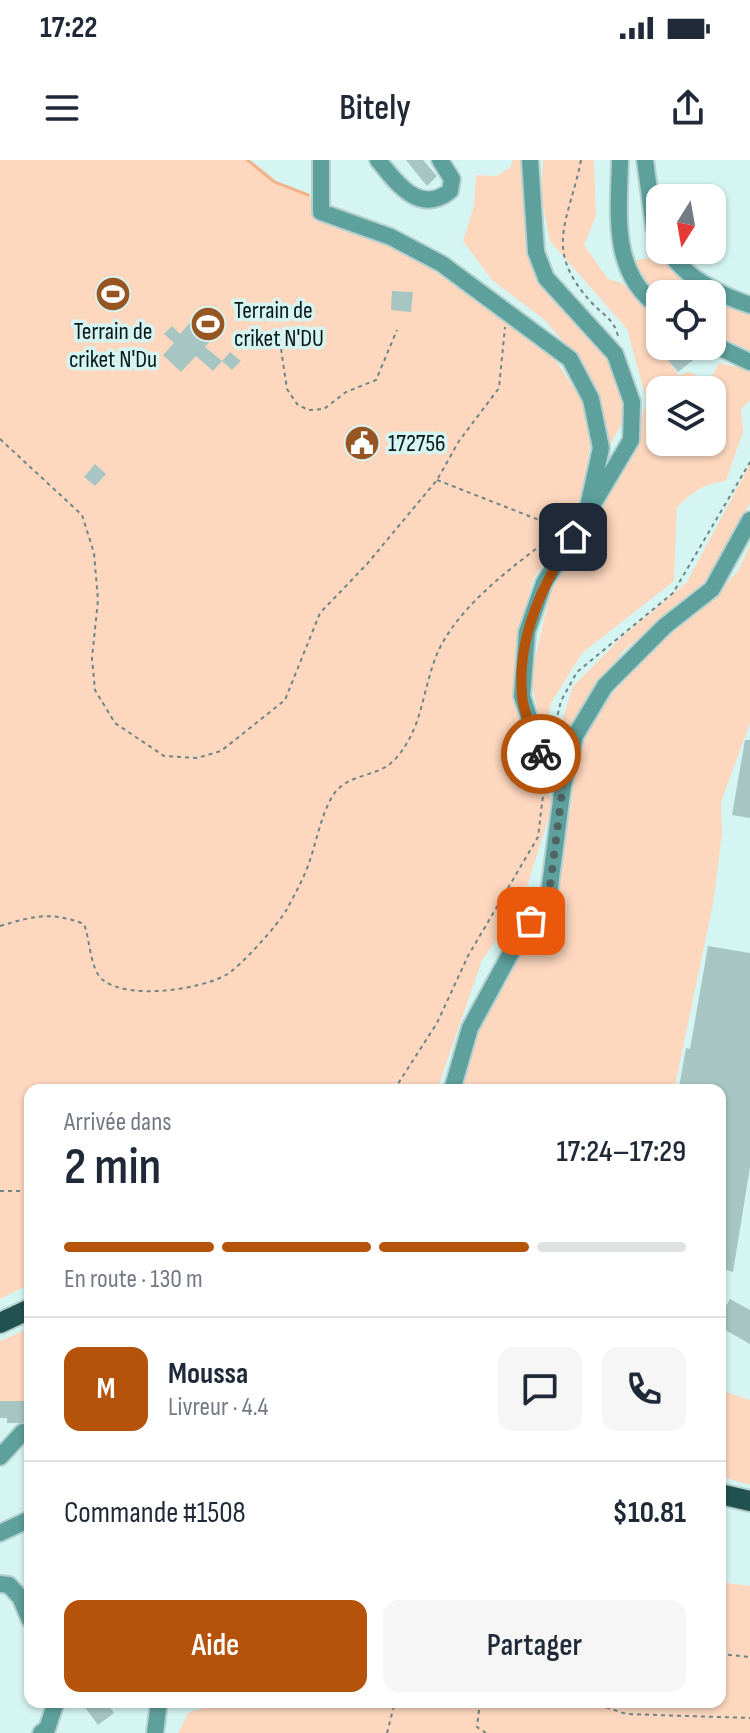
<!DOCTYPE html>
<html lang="fr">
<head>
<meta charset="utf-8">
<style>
  body { margin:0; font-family:"Sofia Sans Condensed",sans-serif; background:#f6f6f7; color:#1f2937; height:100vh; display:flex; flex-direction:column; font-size:30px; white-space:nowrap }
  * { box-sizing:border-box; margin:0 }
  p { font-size:26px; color:#747a83 }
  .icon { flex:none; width:44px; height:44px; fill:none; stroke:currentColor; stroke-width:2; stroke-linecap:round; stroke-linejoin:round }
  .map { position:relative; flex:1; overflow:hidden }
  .drawer { position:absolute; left:24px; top:924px; width:702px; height:624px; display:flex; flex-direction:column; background:#fff; border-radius:16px; box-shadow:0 2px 6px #0004 }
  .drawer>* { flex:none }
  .needle { width:52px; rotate:191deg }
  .tools { position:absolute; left:646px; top:24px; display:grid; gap:16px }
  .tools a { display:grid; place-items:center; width:80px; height:80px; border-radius:16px; background:#fff; box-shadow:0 2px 6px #0004; font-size:40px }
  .pin { position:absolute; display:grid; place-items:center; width:68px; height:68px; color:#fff; margin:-34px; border-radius:16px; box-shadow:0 4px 12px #0006 }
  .courier { position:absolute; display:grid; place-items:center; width:80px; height:80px; margin:-40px; border:6px solid #b45309; border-radius:50%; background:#fff; color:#222; box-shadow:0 2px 10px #0007 }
  .summary em { font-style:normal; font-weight:600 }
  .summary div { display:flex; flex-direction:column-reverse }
  .summary { display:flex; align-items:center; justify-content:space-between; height:136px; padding:0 40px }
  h1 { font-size:52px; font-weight:600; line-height:60px }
  .bar { display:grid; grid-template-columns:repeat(4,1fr); gap:12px 8px; align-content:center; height:96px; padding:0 40px }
  .bar i { height:10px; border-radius:6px; background:#e0e1e3 }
  .bar .selected { background:#b45309 }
  .bar p { grid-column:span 4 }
  .line { display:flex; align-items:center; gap:20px; padding:0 40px; border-top:2px solid #e0e1e3 }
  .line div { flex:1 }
  .round { display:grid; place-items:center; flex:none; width:84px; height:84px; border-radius:16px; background:#f6f6f7 }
  .primary-button { display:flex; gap:16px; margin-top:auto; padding:16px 40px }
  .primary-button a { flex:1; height:92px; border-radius:16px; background:#b45309; color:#fff; font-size:32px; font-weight:600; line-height:92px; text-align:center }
  .primary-button a+a { background:#f6f6f7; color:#1f2937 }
  .status { display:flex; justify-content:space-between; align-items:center; height:56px; padding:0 40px; background:#fff; direction:ltr }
  .status svg { height:22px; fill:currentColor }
  header { display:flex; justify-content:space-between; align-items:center; height:104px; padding:0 40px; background:#fff; font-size:36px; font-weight:600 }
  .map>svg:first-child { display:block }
  .green { fill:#fdd7be; fill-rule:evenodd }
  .water { fill:#f2b388 }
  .building { fill:#a7c6c3 }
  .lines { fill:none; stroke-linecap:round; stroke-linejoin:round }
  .minor-casing { stroke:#b5d1cf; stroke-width:20 }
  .major-casing { stroke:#b5d1cf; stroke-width:24 }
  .path { stroke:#6f8584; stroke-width:2; stroke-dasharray:4 4; stroke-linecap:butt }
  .minor { stroke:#5da09c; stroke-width:16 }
  .major { stroke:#225250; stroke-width:20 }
  .done { stroke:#516463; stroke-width:8; stroke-dasharray:0 14.4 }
  .route { stroke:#b45309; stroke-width:10 }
  .labels { text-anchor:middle; stroke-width:7; stroke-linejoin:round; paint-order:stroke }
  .poi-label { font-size:24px; fill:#0a1615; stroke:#d5f5f3; text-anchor:start }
</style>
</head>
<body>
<div class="status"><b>17:22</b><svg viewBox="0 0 49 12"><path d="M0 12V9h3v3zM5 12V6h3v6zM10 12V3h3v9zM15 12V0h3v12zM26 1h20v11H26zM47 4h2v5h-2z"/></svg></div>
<header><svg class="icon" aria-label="menu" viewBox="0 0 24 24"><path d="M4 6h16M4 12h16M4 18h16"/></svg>Bitely<svg class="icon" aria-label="share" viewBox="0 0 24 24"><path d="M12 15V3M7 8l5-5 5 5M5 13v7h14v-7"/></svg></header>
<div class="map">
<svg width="750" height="1573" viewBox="0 0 750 1573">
  <rect width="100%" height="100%" fill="#d5f5f3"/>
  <path class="green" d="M0 0H245L273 23 401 71 418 84 419 101 506 159 554 198 581 239 589 265 590 286 582 335 572 360 533 420 519 473V552L540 610 537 623 554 640 521 746 482 800 437 930H30V1124L0 1139Z
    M513 0H527L528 89 617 203 626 256 608 288 598 230 580 202 546 161 492 120 463 81 474 46 476 15 496 16 510 8Z
    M543 0H594L596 56 584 85 608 119 622 123 646 142 660 161 661 189 678 215 689 212 709 221 719 203 750 210V240L741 249 743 272 726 321C704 323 693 332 677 347L674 421 582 493 551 543 543 583 531 517 553 420 617 322 647 242 627 169 550 81 541 36ZM660 230H712V282H660Z
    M657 97 701 132 705 134H660V139L640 119 630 101Z
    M712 137 750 151V196L712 175Z
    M750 304V343L701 430 623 491 580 550 565 591 551 596 573 526 623 476 687 422Z
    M750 385V563L721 642 722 674 713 744 674 930H458L478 852 559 729 577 601 596 551 673 467 705 446 738 411Z
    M30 1168V1241L0 1250V1181Z
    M720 1230 750 1240V1325L720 1316Z
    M720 1422 750 1426V1573H178L189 1552 225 1542H720Z"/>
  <path class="water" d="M245 0H250L276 21 310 34 309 37 273 23Z"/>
  <path class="building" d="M406 0H423L437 16 427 26Z
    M392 131 413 132 411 152 391 150Z
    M195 157 215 176 205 187 222 201 213 211 196 196 181 212 163 195 174 183 164 174 172 166 180 174Z
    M668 186H694L701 194 678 212 661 192Z
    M230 192 241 201 232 210 222 201Z
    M95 304 106 314 95 326 84 317Z
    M745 580H750V658L732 655Z
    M708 786 750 793V1007L733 1112 720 1108V930L679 927 686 888 690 889Z
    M730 1139 750 1150V1184L720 1167V1157Z
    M0 1241H29L30 1263H7V1258H0Z
    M81 1542H106L114 1553 98 1565Z"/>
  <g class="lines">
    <defs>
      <path id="minor" d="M321 0V52L391 77 442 104 570 199 591 239 601 288 586 356 544 423 527 472 522 536 545 607 563 625
        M378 0C397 24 420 55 450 31L452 19 440 0
        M530 0 536 92 546 118 615 194 632 242 631 280 593 344
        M620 0C619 54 610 113 660 148
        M645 0 654 68 660 78
        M668 90C684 117 720 135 750 145
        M712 184 750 202
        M452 930 470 868 514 787 549 734 563 625 575 576 605 526 665 466 712 429 750 360
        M0 1297 23 1272
        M0 1373 30 1359
        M0 1424 9 1425 20 1437 30 1460
        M41 1573 47 1569 56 1542
        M155 1573 159 1542"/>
      <path id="major" d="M0 1163 30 1149
        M720 1334 750 1341"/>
    </defs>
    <use href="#minor" class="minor-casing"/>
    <use href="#major" class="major-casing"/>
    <path class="path" d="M581 0C569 62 542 89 592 143 603 155 614 159 618 176
      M281 189 287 229 297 244 308 250 324 249 346 232 376 220 397 170
      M0 279 82 355 94 393 98 440 92 498 95 530 115 563 164 596 197 598 221 591 285 540 320 453 367 404 437 320 459 281 499 228 505 167
      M437 320 557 367
      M552 578 561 541 577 512 673 433 750 302
      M0 766C34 756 50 751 84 764 90 779 90 810 103 820 128 840 199 830 226 815 240 807 279 764 287 749 295 734 305 716 310 700 317 679 321 656 332 637 347 611 380 619 397 597 421 569 422 536 434 502 451 451 512 407 553 376L558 368 562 370
      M394 930 437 863 468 796 538 677 544 627
      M0 1031H30
      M720 1494 750 1497
      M480 1542 477 1567 486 1573
      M591 1542 626 1554 750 1558
      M387 1573 395 1542"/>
    <use href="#minor" class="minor"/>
    <use href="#major" class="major"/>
  </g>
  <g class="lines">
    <path class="done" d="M531 761 549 734 563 625 549 615 541 594"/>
    <path class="route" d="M541 594C535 576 523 554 522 535 517 476 543 424 573 377"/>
  </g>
  <defs>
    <symbol id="stadium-disc" viewBox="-11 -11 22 22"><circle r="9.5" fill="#965521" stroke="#d5f5f3"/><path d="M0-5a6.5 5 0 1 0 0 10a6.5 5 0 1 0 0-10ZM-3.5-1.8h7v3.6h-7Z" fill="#fff"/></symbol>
    <symbol id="civic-disc" viewBox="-11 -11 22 22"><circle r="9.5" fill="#965521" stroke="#d5f5f3"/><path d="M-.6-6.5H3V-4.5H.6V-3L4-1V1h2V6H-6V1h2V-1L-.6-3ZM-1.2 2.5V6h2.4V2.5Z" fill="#fff"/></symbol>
  </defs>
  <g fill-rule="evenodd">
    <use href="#stadium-disc" x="93" y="114" width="40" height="40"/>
    <use href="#stadium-disc" x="188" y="144" width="40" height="40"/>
    <use href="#civic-disc" x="342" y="263" width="40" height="40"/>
  </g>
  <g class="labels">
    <g class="poi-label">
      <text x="234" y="158">Terrain de<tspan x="234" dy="28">criket N'DU</tspan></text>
      <text x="113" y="179" text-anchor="middle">Terrain de<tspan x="113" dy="28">criket N'Du</tspan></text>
      <text x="388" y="291">172756</text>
    </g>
  </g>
</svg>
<div class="tools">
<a><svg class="needle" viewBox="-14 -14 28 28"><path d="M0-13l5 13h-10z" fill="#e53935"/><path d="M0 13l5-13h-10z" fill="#747a83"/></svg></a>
<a><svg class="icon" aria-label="locate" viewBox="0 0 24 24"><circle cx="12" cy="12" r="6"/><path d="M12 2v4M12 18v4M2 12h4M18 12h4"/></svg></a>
<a><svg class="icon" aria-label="layers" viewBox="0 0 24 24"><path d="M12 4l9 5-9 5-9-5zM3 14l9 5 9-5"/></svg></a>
</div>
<div class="pin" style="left:531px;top:761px;background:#ea580c"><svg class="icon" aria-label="bag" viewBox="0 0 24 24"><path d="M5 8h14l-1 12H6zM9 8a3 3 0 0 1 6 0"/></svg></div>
<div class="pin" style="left:573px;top:377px;background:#1f2937"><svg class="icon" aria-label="home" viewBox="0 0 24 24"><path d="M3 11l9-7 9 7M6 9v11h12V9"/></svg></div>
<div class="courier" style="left:541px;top:594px"><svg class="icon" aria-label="bike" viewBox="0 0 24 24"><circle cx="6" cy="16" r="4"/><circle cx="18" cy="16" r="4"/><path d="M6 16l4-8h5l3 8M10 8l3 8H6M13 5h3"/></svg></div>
<section class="drawer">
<div class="summary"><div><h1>2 min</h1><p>Arrivée dans</p></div><em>17:24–17:29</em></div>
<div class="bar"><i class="selected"></i><i class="selected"></i><i class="selected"></i><i></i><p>En route · 130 m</p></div>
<div class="line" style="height:144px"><b class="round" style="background:#b45309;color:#fff">M</b><div><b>Moussa</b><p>Livreur · 4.4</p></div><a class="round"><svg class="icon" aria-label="chat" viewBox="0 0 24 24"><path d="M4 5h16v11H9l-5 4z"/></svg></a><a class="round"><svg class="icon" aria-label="phone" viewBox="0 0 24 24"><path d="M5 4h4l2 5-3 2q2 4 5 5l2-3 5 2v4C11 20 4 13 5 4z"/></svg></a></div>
<div class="line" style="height:104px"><div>Commande #1508</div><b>$10.81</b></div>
<div class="primary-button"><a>Aide</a><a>Partager</a></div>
</section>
</div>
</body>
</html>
